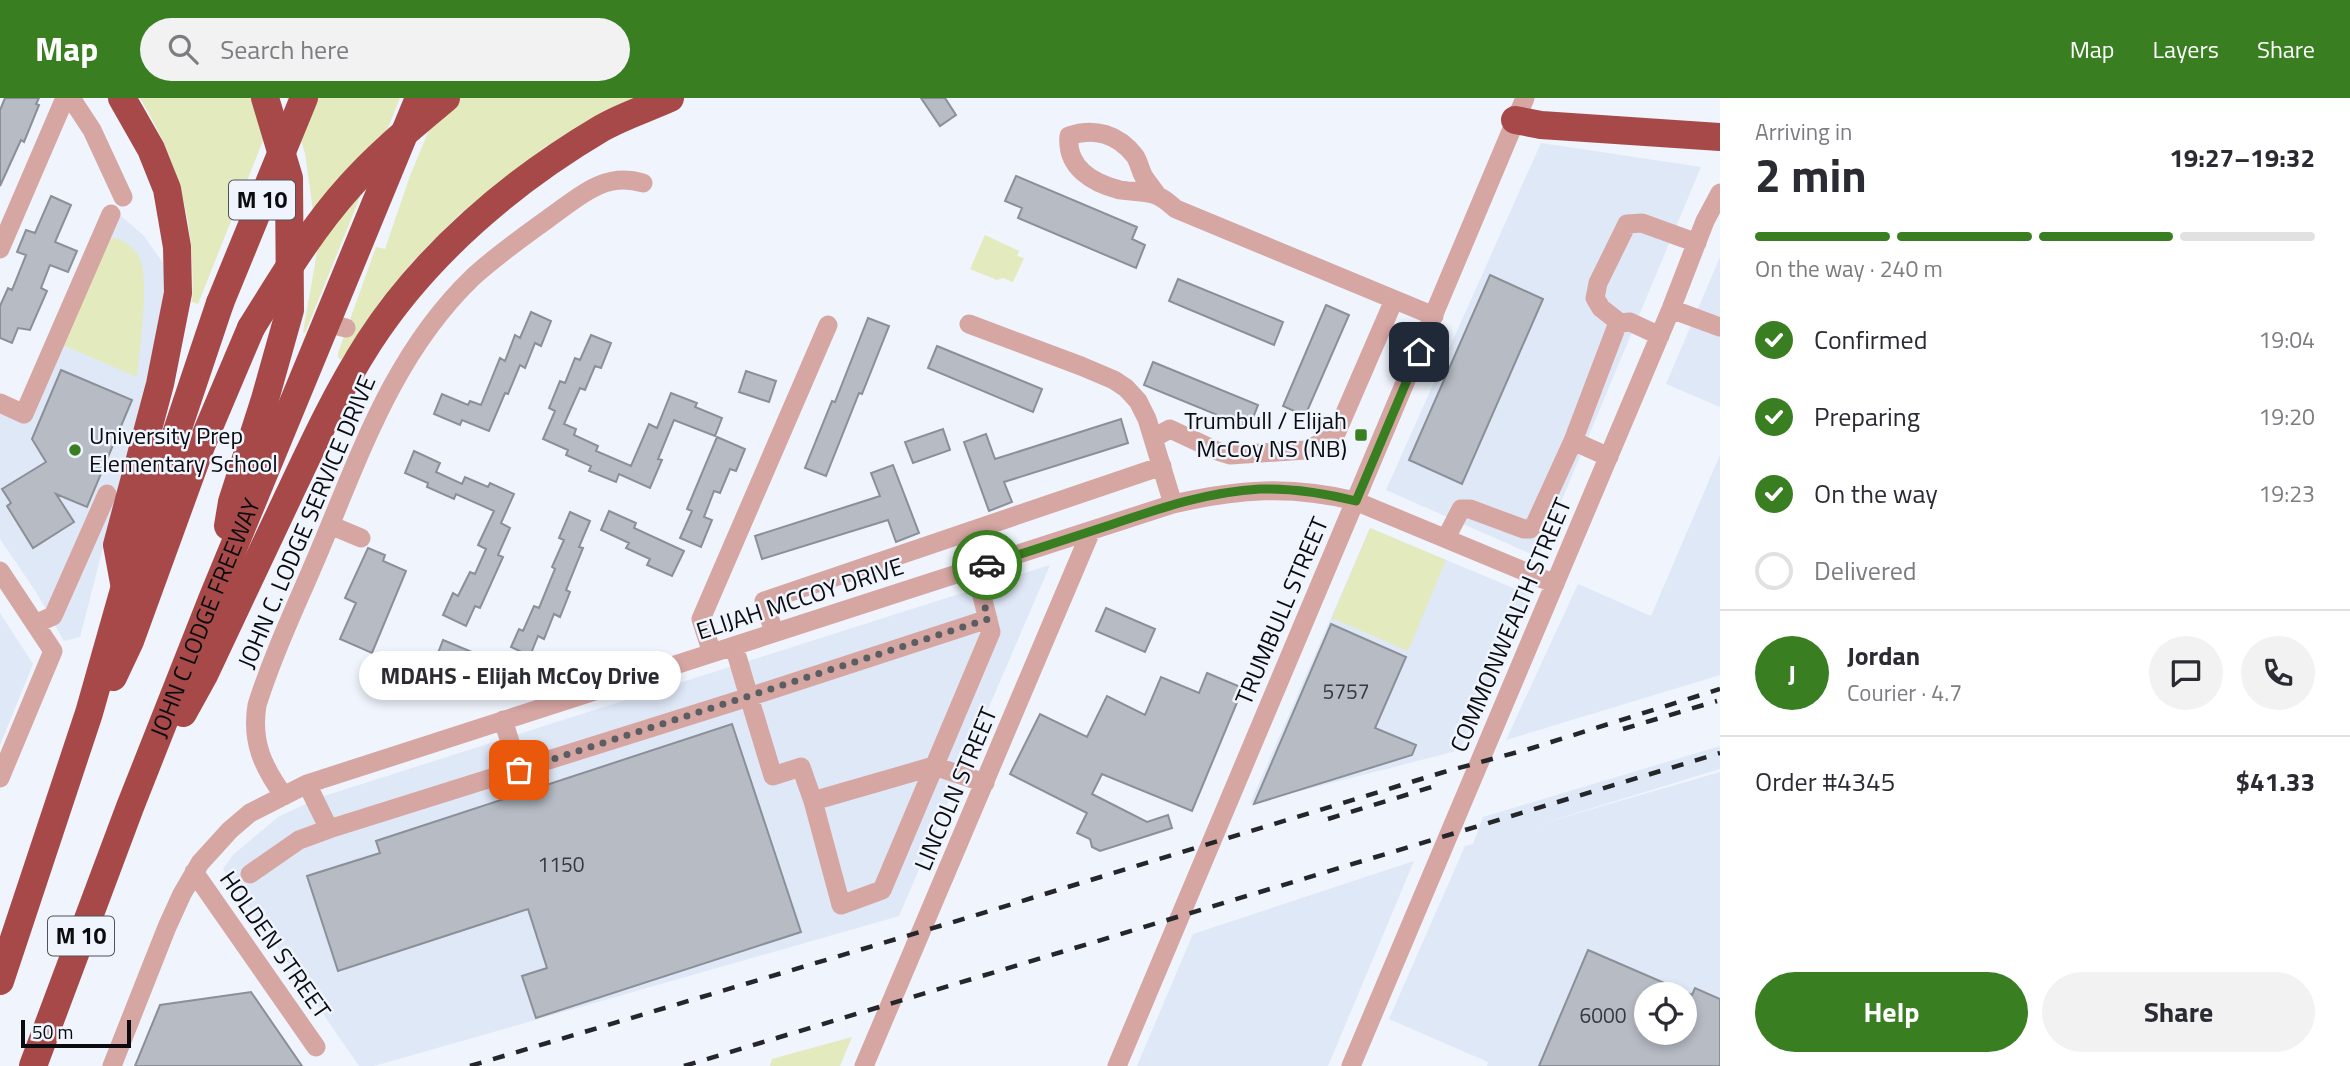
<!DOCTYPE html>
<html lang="en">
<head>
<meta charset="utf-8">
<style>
  body { margin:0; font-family:"Titillium Web",sans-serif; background:#f2f2f3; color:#2b2b33; height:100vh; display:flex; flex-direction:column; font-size:26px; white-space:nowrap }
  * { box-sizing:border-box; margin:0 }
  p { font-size:23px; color:#7c7c81 }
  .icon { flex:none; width:38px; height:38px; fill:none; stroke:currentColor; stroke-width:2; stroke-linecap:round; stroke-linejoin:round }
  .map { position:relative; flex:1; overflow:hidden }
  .side { display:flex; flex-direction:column; background:#fff; width:630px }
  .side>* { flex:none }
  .tools { position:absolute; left:1634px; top:884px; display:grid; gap:14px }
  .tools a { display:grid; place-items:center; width:63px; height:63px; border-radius:50%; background:#fff; box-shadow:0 4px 10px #0003; font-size:35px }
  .scale { position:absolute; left:21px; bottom:18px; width:110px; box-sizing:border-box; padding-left:7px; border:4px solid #0a0c0f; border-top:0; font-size:19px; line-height:24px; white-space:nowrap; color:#0a0c0f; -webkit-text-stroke:5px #eff4fd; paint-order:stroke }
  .pin { position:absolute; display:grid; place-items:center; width:60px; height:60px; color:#fff; margin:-30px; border-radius:14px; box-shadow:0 4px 10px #0006 }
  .courier { position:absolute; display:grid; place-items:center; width:70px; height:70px; margin:-35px; border:5px solid #397e21; border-radius:50%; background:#fff; color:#222; box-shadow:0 2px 9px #0007 }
  .bubble { position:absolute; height:49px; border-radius:24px; background:#fff; box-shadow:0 4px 10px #0003; font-size:23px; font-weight:700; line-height:49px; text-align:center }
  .summary em { font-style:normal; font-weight:700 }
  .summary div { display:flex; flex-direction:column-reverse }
  .summary { display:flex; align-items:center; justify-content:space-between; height:119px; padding:0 35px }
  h1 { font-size:46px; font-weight:700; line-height:52px }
  .bar { display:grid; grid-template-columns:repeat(4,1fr); gap:10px 7px; align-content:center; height:84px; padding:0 35px }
  .bar i { height:9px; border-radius:5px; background:#e1e1e2 }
  .bar .on { background:#397e21 }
  .bar p { grid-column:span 4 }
  .line { display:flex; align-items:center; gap:18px; padding:0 35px; border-top:2px solid #e1e1e2 }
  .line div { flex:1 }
  .round { display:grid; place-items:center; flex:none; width:74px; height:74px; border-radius:37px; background:#f2f2f3 }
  ol { padding:0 35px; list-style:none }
  li { display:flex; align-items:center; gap:21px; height:77px }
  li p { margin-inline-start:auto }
  li .icon { padding:7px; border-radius:50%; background:#397e21; color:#fff; stroke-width:4 }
  li:last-child { color:#7c7c81 }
  li i { width:38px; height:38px; border:4px solid #e1e1e2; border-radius:50% }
  .action { display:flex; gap:14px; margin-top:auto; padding:14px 35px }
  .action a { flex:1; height:80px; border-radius:42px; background:#397e21; color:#fff; font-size:28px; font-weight:700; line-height:80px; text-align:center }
  .action a+a { background:#f2f2f3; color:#2b2b33 }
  header { display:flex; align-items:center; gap:42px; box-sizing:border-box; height:98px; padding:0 35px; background:#397e21; color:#fff }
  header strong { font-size:33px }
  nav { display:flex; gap:38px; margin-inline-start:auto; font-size:24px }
  .search { width:490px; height:63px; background:#f2f2f3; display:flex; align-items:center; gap:18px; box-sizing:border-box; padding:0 24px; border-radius:38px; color:#7c7c81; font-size:26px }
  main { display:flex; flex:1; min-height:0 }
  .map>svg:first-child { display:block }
  .built { fill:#dfe8f7; fill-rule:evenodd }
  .green { fill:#e3eabd }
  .building { fill:#b6bbc4; stroke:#8b8f98; stroke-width:2; fill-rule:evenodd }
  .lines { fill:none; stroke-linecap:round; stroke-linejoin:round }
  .minor { stroke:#d6a6a3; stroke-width:19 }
  .highway { stroke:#a74948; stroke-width:28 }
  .rail { stroke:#24262a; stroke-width:4.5; stroke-dasharray:12 12; stroke-linecap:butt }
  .highway-bridge { stroke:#a74948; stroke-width:28 }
  .done { stroke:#5a5d62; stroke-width:7; stroke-dasharray:0 12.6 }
  .route { stroke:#397e21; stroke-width:9 }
  .poi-dot { fill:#397e21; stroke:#eff4fd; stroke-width:2.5 }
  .labels { text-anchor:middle; stroke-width:5; stroke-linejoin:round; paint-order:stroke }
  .number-label { font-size:21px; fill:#35383c }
  .shield { fill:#eff4fd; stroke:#4f5256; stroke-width:2 }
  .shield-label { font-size:23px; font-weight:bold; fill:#0a0c0f }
  .poi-label { font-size:24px; fill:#0a0c0f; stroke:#eff4fd; text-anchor:end }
  .street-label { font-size:24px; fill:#0a0c0f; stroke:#eff4fd }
</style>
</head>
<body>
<header>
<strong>Map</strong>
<div class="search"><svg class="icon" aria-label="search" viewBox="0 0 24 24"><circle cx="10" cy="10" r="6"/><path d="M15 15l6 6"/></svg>Search here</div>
<nav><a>Map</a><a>Layers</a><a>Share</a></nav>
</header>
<main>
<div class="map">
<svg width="1720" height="968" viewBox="0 0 1720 968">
  <rect width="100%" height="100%" fill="#eff4fd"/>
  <path class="built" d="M1541 45 1701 69 1538 459 1386 392Z
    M119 116 144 138 163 165 166 181 165 209 80 539 64 543 36 494 0 441V298L33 313Z
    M1720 159V309L1666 286Z
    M1720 357V577L1506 642 1578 486 1651 518Z
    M1370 430 1527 496 1460 652 1250 706Z
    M1050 467 899 818 374 968H359L223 771 233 757 278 719 321 699Z
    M0 515 33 566 0 647Z
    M1720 648V671L1537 727 1720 674V968H1487L1488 964 1389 921 1465 748 1473 746 1483 719ZM1647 896H1685V934H1647Z
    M1414 763 1328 968H1137L1193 836Z"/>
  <path class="green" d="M140 0H258L268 30 198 206 192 204C196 126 180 67 140 0Z
    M287 0H400L305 235 303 234 318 149 305 55Z
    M442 0H635L603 13 545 49 461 115 413 163 380 205 341 262 338 259V255L376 149 385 151 410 78Z
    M985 137 1019 153 1017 158 1024 160 1013 184 1003 180 997 182 970 171Z
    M116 140C125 143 133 149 138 157 151 176 139 253 137 279L63 247 106 142Z
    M1370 430 1446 462 1408 553 1332 520Z
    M852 939 840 968H770L772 961Z"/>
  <path class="building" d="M5 0H39L36 6 39 7 24 44 21 42 0 88V12Z
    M921 0H945L956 17 940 28Z
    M1016 78 1137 129 1132 141 1145 147 1136 170 1018 120 1022 110 1005 103Z
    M51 98 71 107 55 144 77 153 68 174 50 167 41 190 47 193 30 232 18 230 12 245 0 240V208L8 190 12 192 26 157 17 154 26 132 35 135Z
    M1490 177 1543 201 1462 386 1409 362Z
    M1178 181 1283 224 1274 247 1169 203Z
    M1326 207 1349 217 1305 318 1283 308Z
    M531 214 551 223 541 248 535 245 525 270 520 267 508 296 505 295 489 333 462 322 460 327 434 316 442 296 468 307 470 303 481 307 500 260 505 263 515 237 520 240Z
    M868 220 889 228 862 296 859 295 826 378 805 370 832 303 835 304Z
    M591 237 611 245 601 270 595 268 585 292 580 290 564 326 576 331 574 337 598 348 596 353 631 368 649 326 657 330 671 295 697 305 695 309 722 320 715 338 674 322 658 361 662 362 650 390 619 376 616 384 589 373 591 368 566 357 568 352 543 341 555 313 549 310 560 283 565 285 575 260 580 262Z
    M937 248 1042 291 1033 314 928 270Z
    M1153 264 1258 307 1249 330 1144 287Z
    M61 272 132 302 87 409 56 396 74 424 33 450 7 408 11 405 2 391 46 364 32 341Z
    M746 273 776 283 769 304 739 294Z
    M1121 321 1128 345 1004 384 1012 404 989 413 964 344 986 336 995 361Z
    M943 331 950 352 913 365 905 344Z
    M717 339 745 351 736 373 730 371 720 395 714 393 704 419 712 422 701 449 680 440 692 413 687 411Z
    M414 353 440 365 436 374 462 386 465 379 488 389 490 385 514 396 501 425 510 430 498 457 503 459 480 510 475 508 466 528 443 517 453 495 458 498 470 474 475 476 486 451 478 447 494 413 456 396 454 401 427 389 428 385 405 375Z
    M893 367 919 435 896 444 888 422 762 461 755 438 880 398 871 375Z
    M609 413 636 425 634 430 684 453 672 478 647 467 650 461 626 450 629 445 601 432Z
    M570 414 590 423 579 449 583 450 566 492 570 494 560 519 554 516 544 541 538 538 530 558 511 549 519 531 523 533 534 508 539 510 555 471 552 469 564 442 559 440Z
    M368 450 385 457 383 463 406 473 372 555 340 541 356 505 345 500Z
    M1106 510 1155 531 1145 554 1096 533Z
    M1331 526 1406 559 1375 630 1416 647 1412 657 1254 706Z
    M443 542 496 564 490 580 463 568 461 573 435 563Z
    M1207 575 1243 590 1192 713 1102 676 1092 696 1147 724 1168 717 1172 730 1100 753 1092 749 1090 741 1077 735 1087 715 1010 676 1040 616 1087 639 1107 598 1145 617 1161 579 1199 595Z
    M732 626 801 834 536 920 522 878 547 870 528 811 338 873 307 778 380 755 376 743Z
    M1588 852 1692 897 1695 890 1720 901V968H1539ZM1647 896H1685V934H1647Z
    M251 894 302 968H135L160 907Z"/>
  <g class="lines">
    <path class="minor" d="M71 0 92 32 123 99
      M1157 97C1153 91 1148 85 1144 79 1140 72 1139 64 1135 58 1118 36 1094 29 1069 38 1066 69 1092 85 1120 92 1132 94 1148 93 1158 98 1165 101 1171 107 1176 111L1434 218
      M0 151 65 0
      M1671 211 1720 229
      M326 225 346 230
      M1620 225 1601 210 1595 200 1598 185 1627 126 1642 125 1697 145
      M969 226 1081 268 1114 282 1126 290 1138 303 1147 321 1173 406
      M0 305 24 316 111 116
      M1155 339 1170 331 1217 353 1230 357 1306 352 1335 338 1394 202
      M1609 359 1573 343 1616 230 1620 225 1630 224 1660 238
      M330 427 361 440
      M1446 440 1461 411H1470L1524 431H1530L1535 426 1573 343
      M0 473 53 553 0 680
      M35 526 53 518 107 396
      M774 534 764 503 1162 368
      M712 555 701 521 828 227
      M503 622 519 672
      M985 685 934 668 813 703 801 669 773 678 749 599 988 521
      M307 686 329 731 749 599 734 548
      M284 698C263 669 251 644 257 607 274 553 299 502 321 449 362 351 395 254 473 179 497 157 523 139 549 120 579 99 604 73 643 85
      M813 703 841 807 882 792 991 534 975 470
      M194 774 316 949
      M250 776 299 742 329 731
      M112 968 167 829 182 796 200 765 230 732 250 715 307 686 1173 406C1238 391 1291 387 1355 403L1555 486
      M864 968 1091 433
      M1117 968 1525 0
      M1351 968 1671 211 1705 123 1720 95"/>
    <g class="highway">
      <path d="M122 0 151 51 167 91 177 149 178 195 160 286 117 447 124 485"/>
      <path d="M1515 22 1541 27 1720 39"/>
      <path d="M228 428 232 404 265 301 290 212 289 80 265 0"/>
      <path d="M113 579 130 543 201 348 251 230"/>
      <path d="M183 615 204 577C232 518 260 459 288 399 313 346 337 294 369 244 426 156 512 83 602 30 623 18 648 10 670 0"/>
      <path d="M0 883 89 615 125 488 220 205"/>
      <path id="s1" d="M33 968 130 709 213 499 419 0"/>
    </g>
    <path class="rail" d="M1623 631 1717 603
      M1328 721 1435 688
      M470 968 950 825 1444 674 1529 651 1720 591
      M684 968 1720 655"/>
    <path class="highway-bridge" d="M220 205 304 0
      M251 230C281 182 311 131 350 88 379 55 413 28 446 0"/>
  </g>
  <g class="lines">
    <path class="done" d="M519 672 988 521 975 470 987 467"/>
    <path class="route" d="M987 467C1026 454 1065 442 1104 429 1155 412 1205 394 1260 391 1292 390 1324 395 1356 403L1419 254"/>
  </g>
  <g class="poi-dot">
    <rect x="1354" y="330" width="14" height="14" rx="3.5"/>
    <circle cx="75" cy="352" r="7"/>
  </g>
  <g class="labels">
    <g class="number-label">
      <text x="1346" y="601">5757</text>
      <text x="561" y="774">1150</text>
      <text x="1603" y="925">6000</text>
    </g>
    <g class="shield">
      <rect x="229" y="82.5" width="66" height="39" rx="5"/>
      <rect x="48" y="818.5" width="66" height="39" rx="5"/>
    </g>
    <g class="shield-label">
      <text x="262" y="110">M 10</text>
      <text x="81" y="846">M 10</text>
    </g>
    <g class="poi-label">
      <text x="1347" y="331">Trumbull / Elijah<tspan x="1347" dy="28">McCoy NS (NB)</tspan></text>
      <text x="89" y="346" text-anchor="start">University Prep<tspan x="89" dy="28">Elementary School</tspan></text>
    </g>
    <g class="street-label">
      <text transform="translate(307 424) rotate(-67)" y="8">JOHN C. LODGE SERVICE DRIVE</text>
      <text transform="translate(800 501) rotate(-18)" y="8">ELIJAH MCCOY DRIVE</text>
      <text transform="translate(1282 513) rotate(-67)" y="8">TRUMBULL STREET</text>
      <text dy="8" stroke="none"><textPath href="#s1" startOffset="480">JOHN C LODGE FREEWAY</textPath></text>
      <text transform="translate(1511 527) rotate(-67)" y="8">COMMONWEALTH STREET</text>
      <text transform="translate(956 691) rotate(-67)" y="8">LINCOLN STREET</text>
      <text transform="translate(275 847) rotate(55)" y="8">HOLDEN STREET</text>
    </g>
  </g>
</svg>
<div class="tools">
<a><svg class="icon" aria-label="locate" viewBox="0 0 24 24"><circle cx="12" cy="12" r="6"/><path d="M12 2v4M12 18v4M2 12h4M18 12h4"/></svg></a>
</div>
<div class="scale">50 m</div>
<div class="pin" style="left:519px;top:672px;background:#ea580c"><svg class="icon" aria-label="bag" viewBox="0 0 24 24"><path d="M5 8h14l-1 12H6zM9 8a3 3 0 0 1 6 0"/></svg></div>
<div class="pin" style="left:1419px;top:254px;background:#1f2937"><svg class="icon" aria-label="home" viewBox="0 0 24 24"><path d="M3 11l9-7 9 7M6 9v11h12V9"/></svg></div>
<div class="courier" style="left:987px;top:467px"><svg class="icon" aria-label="car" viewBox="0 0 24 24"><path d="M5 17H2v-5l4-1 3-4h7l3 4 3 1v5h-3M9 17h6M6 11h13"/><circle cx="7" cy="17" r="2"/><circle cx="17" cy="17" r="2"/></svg></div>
<div class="bubble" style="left:359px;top:553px;width:322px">MDAHS - Elijah McCoy Drive</div>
</div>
<section class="side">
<div class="summary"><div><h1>2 min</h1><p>Arriving in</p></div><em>19:27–19:32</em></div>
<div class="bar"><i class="on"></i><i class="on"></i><i class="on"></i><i></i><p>On the way · 240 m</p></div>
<ol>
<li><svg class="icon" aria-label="check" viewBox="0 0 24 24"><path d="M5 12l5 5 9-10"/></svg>Confirmed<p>19:04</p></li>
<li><svg class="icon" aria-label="check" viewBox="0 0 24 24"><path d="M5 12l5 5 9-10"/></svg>Preparing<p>19:20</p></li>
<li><svg class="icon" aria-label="check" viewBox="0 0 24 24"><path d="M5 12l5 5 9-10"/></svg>On the way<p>19:23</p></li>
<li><i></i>Delivered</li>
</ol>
<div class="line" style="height:126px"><b class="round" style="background:#397e21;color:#fff">J</b><div><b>Jordan</b><p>Courier · 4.7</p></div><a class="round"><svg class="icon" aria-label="chat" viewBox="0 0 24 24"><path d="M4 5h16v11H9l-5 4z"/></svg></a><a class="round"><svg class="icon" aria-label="phone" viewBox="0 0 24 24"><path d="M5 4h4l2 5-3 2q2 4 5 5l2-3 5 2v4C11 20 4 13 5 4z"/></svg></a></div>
<div class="line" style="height:91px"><div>Order #4345</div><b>$41.33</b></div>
<div class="action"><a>Help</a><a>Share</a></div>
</section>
</main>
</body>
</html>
